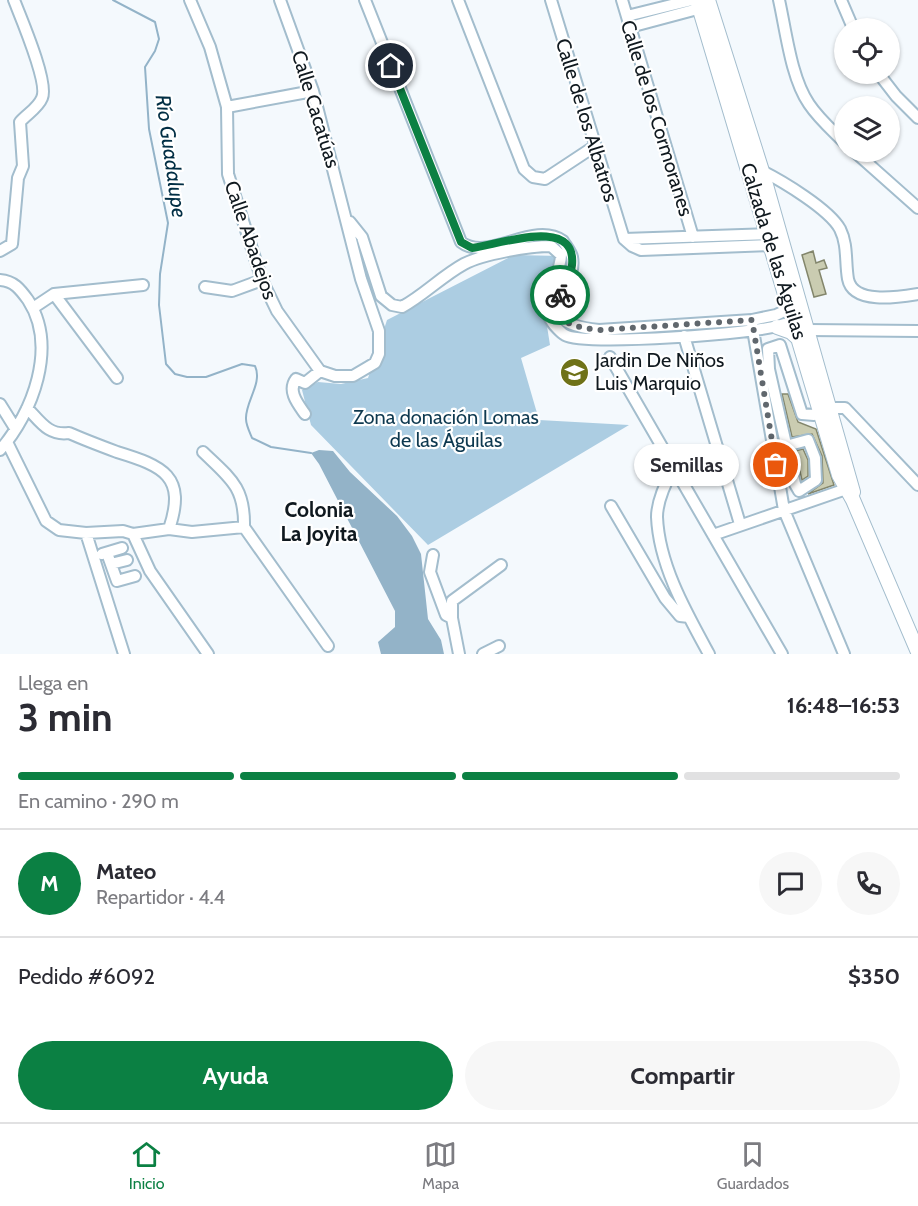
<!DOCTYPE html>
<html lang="es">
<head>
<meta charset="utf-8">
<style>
  body { margin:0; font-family:Cabin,sans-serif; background:#f7f7f7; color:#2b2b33; height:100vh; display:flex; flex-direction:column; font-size:22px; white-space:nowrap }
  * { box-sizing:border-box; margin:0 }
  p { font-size:20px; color:#7c7c81 }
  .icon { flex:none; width:33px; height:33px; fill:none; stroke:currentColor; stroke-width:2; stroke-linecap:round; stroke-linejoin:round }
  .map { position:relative; height:654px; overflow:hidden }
  .panel { display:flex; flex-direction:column; background:#fff; flex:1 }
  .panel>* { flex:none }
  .fabs { position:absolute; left:834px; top:18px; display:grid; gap:12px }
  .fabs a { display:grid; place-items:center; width:66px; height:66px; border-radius:50%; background:#fff; box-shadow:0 2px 4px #0004; font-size:30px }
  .pin { position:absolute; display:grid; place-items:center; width:51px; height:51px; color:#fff; margin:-26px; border:3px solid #fff; border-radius:50%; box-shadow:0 2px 6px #0007 }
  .courier { position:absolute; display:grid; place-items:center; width:60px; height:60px; margin:-30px; border:4px solid #0b8043; border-radius:50%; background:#fff; color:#222; box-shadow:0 2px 8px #0007 }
  .bubble { position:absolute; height:42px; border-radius:21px; background:#fff; box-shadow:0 2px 4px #0004; font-size:20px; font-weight:700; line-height:42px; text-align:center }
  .headline em { font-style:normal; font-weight:700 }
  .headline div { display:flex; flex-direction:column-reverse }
  .headline { display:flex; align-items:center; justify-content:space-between; height:102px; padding:0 18px }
  h1 { font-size:39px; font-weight:700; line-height:45px }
  .bar { display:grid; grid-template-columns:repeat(4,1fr); gap:9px 6px; align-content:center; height:72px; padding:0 18px }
  .bar i { height:8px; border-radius:4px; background:#e1e1e2 }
  .bar .current { background:#0b8043 }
  .bar p { grid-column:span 4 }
  .line { display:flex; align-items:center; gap:15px; padding:0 18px; border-top:2px solid #e1e1e2 }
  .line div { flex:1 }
  .round { display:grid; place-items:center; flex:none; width:63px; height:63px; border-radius:32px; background:#f7f7f7 }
  .cta { display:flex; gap:12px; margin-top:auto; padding:12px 18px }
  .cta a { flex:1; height:69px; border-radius:36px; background:#0b8043; color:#fff; font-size:24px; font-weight:700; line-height:69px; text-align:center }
  .cta a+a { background:#f7f7f7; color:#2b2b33 }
  .menu { display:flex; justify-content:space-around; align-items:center; height:84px; border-top:2px solid #e1e1e2; background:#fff; font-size:16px; color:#7c7c81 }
  .menu a { display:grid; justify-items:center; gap:3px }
  .menu .current { color:#0b8043 }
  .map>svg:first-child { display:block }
  .forest { fill:#accde2 }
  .water { fill:#93b3c8 }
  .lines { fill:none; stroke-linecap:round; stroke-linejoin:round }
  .stream { stroke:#93b3c8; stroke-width:2 }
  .building { fill:#caccb1; stroke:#83866c; stroke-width:1.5 }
  .minor-casing { stroke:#a3bdcd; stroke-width:14 }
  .major-casing { stroke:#a3bdcd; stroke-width:16 }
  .minor { stroke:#fff; stroke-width:10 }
  .major { stroke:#fff; stroke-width:14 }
  .done { stroke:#60676d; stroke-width:6; stroke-dasharray:0 10.8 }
  .route { stroke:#0b8043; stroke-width:8 }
  .labels { text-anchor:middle; stroke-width:4.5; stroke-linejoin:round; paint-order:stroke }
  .street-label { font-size:20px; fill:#10191f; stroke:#fff }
  .poi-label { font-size:20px; fill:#10191f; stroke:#fff; text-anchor:start }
  .park-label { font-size:20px; fill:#0e3950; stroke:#fff }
  .water-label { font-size:21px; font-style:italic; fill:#012e44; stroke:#fff }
  .neighbourhood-label { font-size:21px; font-weight:bold; fill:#10191f; stroke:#fff }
</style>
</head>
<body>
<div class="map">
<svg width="918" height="654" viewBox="0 0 918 654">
  <rect width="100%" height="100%" fill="#f4f9fd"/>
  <path class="forest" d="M514 255 561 256 546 320 550 345 521 358 539 420 629 425 428 545 311 425 302 390 318 382 341 384 368 378 387 320Z"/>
  <path class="water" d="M319 450 333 451 350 472 397 516 412 536 421 554 428 619 441 640 444 654H381L378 642 395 627V611L319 464 311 453Z"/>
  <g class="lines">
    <path class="stream" d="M113 0 155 22 159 39 155 51 145 67 149 129 168 223 160 274 159 305 166 364 175 374 187 377H206L242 364 255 366C263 383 245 402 246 419 246 425 250 433 252 438L271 447 311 453"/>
  </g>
  <path class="building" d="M813 251 816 263 824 260 827 268 819 270 826 294 814 297 802 255Z
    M782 394H788L798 422 816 429 834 485 808 494 823 483 822 456 812 434 792 437Z
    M803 449 808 460V476L802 480 795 451Z"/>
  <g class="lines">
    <defs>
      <path id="minor" d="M190 0 210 47 227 107 228 174 262 280 277 311 320 371 335 376H353L375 363 379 354V331L361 279 313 91 280 0
        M365 0 461 242C488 263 533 220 563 241 566 246 571 252 572 257 579 291 521 321 599 330L752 320 776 315 795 306
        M458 0 524 169 533 177 545 179 595 146
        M551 0 624 239 632 246 641 250 772 245
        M622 0 693 237
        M779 0C786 31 791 78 809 104 819 119 832 130 844 142
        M841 0 853 28
        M627 16 692 0
        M630 27 705 7
        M879 74 896 96 918 118
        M227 107 313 91
        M855 152 918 208
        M757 172 762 171C782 181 829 209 840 229 848 245 845 262 848 279 853 305 899 297 918 294
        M350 222 362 237 381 296 392 305 402 307C424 295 442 276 464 264 483 254 529 246 551 246L561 255C561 276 538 302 552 322 554 325 561 333 565 335 583 346 762 334 784 324
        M624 239 769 234
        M0 251 12 244 18 178 23 166 20 122C27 114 38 108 42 98 49 83 21 18 14 0
        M0 280C14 281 20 289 28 300 58 346 33 413 0 450
        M205 287 232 291 262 280
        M54 294 117 378
        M33 308 54 294 143 285
        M752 324 784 510 844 654
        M808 330 918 331
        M684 336 740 524
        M610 357 782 654
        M0 404 15 428
        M27 408C40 421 48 436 69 433 85 440 101 446 117 452 163 466 187 476 169 529
        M831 408H845L918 485
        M305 414C298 404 287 391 296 379L305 383 320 371
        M7 442 46 521 59 530 86 533 123 531 133 534 169 529 192 532 244 527C245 487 230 478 203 452
        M786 446 808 440 815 458 816 480 799 491 795 484 769 369 768 349 780 345 802 414 814 415 821 411
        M673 469C666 482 657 502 657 517 659 565 686 612 709 654
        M611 506 665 598 680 616 689 617
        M244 527 328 646
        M86 533 124 654
        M133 534 150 571 208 654
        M713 535 852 487
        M107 553 117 581 135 576
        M102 554 122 548
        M433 555 430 572 446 615 452 618 459 654
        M111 564 127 560
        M452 618V601L501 565
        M483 654 499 646"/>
      <path id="major" d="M697 0 839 475 853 500 918 652
        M708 0 762 171 853 492
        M777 327 791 332 800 340"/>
    </defs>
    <use href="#minor" class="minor-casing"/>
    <use href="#major" class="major-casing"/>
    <use href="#minor" class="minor"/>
    <use href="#major" class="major"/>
  </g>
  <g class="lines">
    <path class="done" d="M560 295C552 325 576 327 599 330L752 320 776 465"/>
    <path class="route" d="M391 66 461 242 472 248C498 245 577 215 572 265 571 275 564 286 560 295"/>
  </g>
  <defs>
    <symbol id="school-disc" viewBox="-11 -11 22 22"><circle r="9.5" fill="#6f7218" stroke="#fff"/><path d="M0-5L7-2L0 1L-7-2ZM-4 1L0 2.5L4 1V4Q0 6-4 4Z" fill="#fff"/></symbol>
  </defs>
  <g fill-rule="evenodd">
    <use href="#school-disc" x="558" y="356" width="33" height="33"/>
  </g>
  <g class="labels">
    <g class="street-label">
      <text transform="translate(316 109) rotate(73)" y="7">Calle Cacatúas</text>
      <text transform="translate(657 118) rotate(73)" y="7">Calle de los Cormoranes</text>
      <text transform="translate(587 120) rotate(73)" y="7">Calle de los Albatros</text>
      <text transform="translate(251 240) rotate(71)" y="7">Calle Abadejos</text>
      <text transform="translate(774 251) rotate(73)" y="7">Calzada de las Águilas</text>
    </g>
    <g class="poi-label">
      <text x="595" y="367">Jardin De Niños<tspan x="595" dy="23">Luis Marquio</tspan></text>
    </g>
    <g class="park-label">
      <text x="446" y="424">Zona donación Lomas<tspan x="446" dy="23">de las Águilas</tspan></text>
    </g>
    <g class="water-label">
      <text transform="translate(171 156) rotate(82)" y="7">Río Guadalupe</text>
    </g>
    <g class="neighbourhood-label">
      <text x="319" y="517">Colonia<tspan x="319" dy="24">La Joyita</tspan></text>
    </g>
  </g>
</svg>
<div class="fabs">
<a><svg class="icon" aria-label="locate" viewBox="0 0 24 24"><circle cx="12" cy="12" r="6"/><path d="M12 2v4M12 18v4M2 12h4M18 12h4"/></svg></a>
<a><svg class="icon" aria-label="layers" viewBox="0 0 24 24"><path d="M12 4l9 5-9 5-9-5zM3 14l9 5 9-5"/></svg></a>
</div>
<div class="pin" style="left:776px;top:465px;background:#ea580c"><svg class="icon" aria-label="bag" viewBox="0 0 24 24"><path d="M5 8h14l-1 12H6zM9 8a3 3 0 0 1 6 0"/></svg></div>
<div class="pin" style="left:391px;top:66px;background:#1f2937"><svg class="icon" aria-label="home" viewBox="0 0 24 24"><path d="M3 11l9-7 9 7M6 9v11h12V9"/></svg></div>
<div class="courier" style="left:560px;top:295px"><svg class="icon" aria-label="bike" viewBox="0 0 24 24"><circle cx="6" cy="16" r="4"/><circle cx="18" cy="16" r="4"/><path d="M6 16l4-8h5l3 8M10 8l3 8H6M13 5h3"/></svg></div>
<div class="bubble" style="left:634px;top:444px;width:105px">Semillas</div>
</div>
<section class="panel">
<div class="headline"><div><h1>3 min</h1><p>Llega en</p></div><em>16:48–16:53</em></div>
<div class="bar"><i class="current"></i><i class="current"></i><i class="current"></i><i></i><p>En camino · 290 m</p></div>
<div class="line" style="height:108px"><b class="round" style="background:#0b8043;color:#fff">M</b><div><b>Mateo</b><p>Repartidor · 4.4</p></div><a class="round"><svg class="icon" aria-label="chat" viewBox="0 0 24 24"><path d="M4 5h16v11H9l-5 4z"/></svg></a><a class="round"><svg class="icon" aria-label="phone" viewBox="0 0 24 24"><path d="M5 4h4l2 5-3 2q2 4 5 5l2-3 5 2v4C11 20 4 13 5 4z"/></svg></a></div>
<div class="line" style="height:78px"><div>Pedido #6092</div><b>$350</b></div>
<div class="cta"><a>Ayuda</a><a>Compartir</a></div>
</section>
<nav class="menu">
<a class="current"><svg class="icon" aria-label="home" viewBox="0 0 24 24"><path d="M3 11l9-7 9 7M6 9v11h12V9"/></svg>Inicio</a>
<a><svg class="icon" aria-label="map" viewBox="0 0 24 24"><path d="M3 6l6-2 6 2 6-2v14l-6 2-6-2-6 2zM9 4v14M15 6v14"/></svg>Mapa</a>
<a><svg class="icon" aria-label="saved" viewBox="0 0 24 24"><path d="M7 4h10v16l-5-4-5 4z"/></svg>Guardados</a>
</nav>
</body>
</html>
